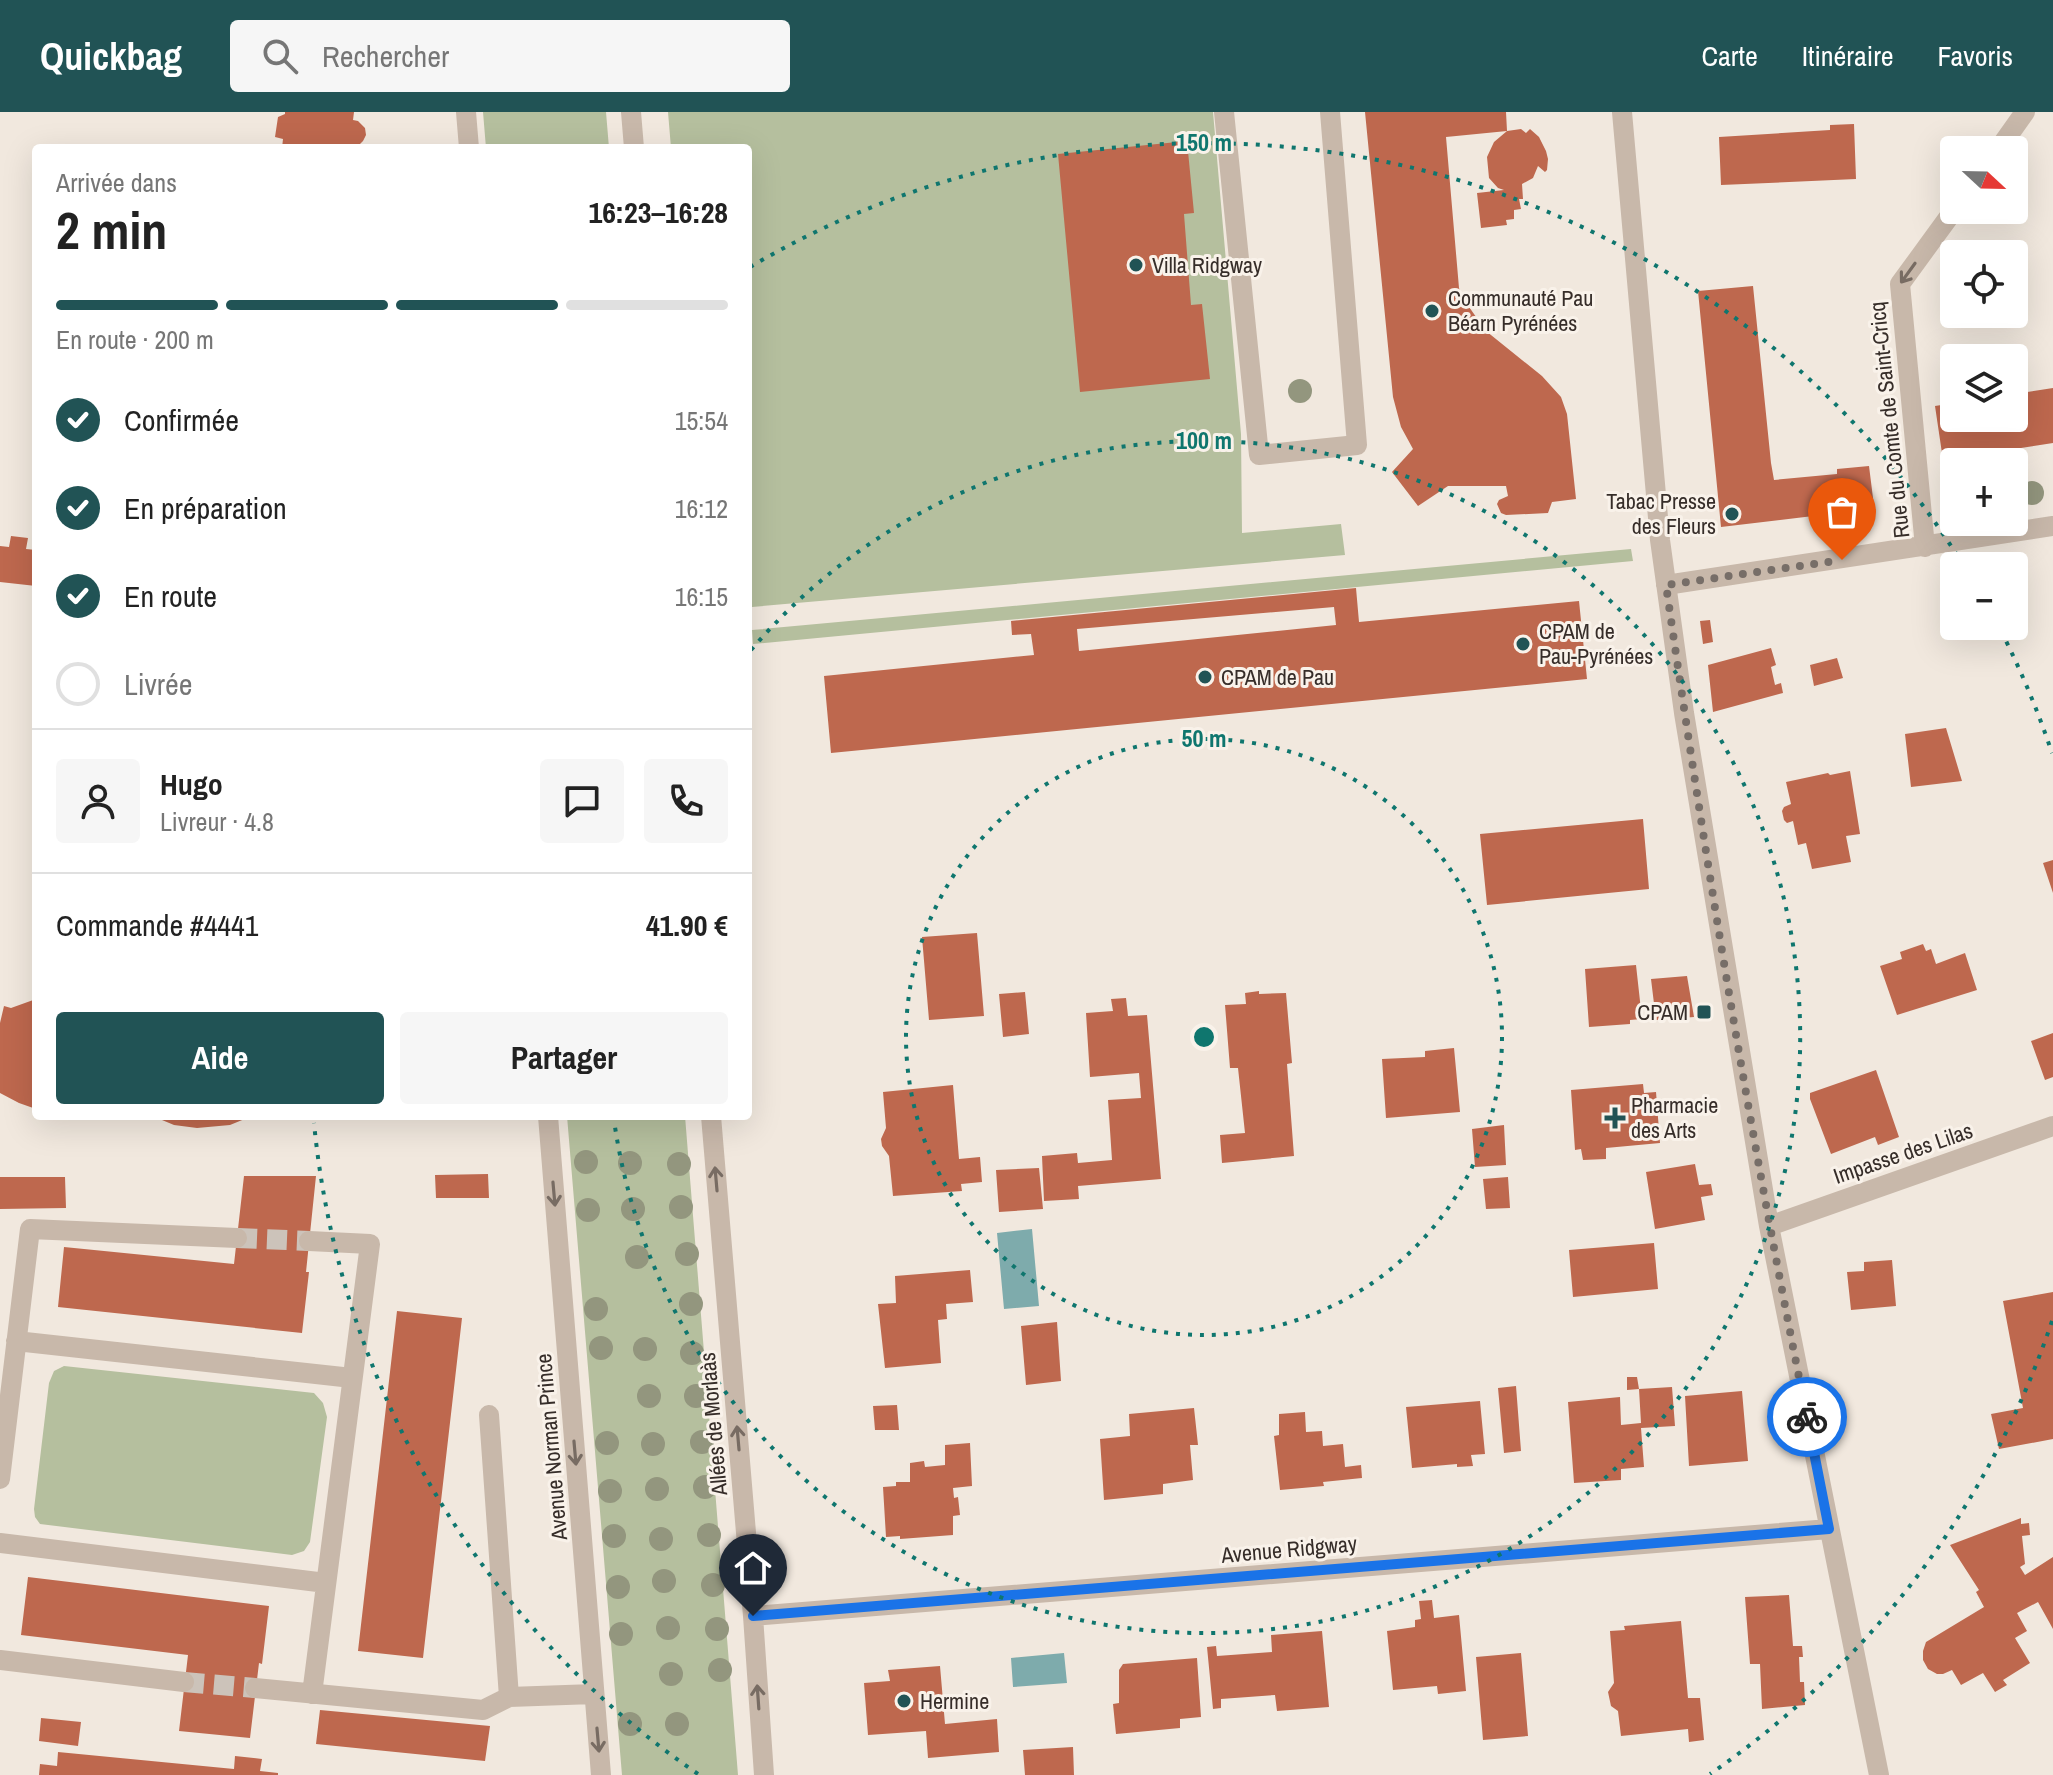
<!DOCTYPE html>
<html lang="fr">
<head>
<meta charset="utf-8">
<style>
  body { margin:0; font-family:"Archivo Narrow",sans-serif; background:#f6f6f6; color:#222; height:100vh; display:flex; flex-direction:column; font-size:30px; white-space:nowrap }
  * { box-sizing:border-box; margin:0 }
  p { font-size:26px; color:#767676 }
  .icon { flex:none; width:44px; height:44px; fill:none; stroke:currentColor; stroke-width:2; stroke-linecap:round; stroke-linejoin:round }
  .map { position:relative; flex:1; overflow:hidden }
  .side { position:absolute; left:32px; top:32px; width:720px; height:976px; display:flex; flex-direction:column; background:#fff; border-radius:8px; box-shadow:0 8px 32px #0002 }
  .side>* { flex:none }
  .needle { width:52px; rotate:112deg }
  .tools { position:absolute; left:1940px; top:24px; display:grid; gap:16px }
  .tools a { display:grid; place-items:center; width:88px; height:88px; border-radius:8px; background:#fff; box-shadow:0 8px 32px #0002; font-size:40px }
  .pin { position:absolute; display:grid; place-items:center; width:68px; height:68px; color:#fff; margin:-82px -34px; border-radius:50% 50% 50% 0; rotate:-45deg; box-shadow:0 0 8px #0007 }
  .pin .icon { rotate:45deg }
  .courier { position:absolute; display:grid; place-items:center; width:80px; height:80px; margin:-40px; border:6px solid #1a73e8; border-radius:50%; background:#fff; color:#222; box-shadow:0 2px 10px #0007 }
  .headline em { font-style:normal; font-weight:700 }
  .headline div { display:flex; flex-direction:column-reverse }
  .headline { display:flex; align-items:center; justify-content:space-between; height:136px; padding:0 24px }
  h1 { font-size:52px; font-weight:700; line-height:60px }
  .bar { display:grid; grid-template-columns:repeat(4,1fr); gap:12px 8px; align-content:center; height:96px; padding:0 24px }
  .bar i { height:10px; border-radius:6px; background:#e0e0e0 }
  .bar .current { background:#215355 }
  .bar p { grid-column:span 4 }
  .line { display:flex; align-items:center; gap:20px; padding:0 24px; border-top:2px solid #e0e0e0 }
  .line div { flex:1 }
  .round { display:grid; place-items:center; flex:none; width:84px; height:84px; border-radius:8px; background:#f6f6f6 }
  ol { padding:0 24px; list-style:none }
  li { display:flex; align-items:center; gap:24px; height:88px }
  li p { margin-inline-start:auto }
  li .icon { padding:8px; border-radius:50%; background:#215355; color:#fff; stroke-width:4 }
  li:last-child { color:#767676 }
  li i { width:44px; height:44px; border:4px solid #e0e0e0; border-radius:50% }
  .primary-button { display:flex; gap:16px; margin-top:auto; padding:16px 24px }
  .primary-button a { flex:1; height:92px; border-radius:8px; background:#215355; color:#fff; font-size:32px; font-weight:700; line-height:92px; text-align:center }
  .primary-button a+a { background:#f6f6f6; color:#222 }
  header { display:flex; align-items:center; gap:48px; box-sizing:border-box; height:112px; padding:0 40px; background:#215355; color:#fff }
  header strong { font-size:38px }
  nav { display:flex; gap:44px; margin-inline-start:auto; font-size:28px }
  .search { width:560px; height:72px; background:#f6f6f6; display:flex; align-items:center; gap:20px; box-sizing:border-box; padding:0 28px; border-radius:8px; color:#767676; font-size:30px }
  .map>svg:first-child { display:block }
  .green { fill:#b5bf9e }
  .water { fill:#7eabac }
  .building { fill:#be684e; fill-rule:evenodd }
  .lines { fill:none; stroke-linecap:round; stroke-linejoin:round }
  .minor-tunnel { stroke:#ccc3ba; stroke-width:20; stroke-dasharray:20 10; stroke-linecap:butt }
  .minor { stroke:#c8b8aa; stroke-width:20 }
  .tree { fill:#93967e }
  .oneway { stroke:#786c63 }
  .done { stroke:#776e68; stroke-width:8; stroke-dasharray:0 14.4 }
  .route { stroke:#1a73e8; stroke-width:10 }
  .ring { fill:none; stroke:#0f766e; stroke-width:4; stroke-dasharray:4 8 }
  .poi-dot { fill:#215355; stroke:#f9f2ea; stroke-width:3 }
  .labels { text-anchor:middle; stroke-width:6; stroke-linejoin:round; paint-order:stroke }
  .poi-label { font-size:22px; fill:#362d29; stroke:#f9f2ea; text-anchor:start }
  .street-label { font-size:22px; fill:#362d29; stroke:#f9f2ea }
  .centre { fill:#0f766e; stroke:#f9f2ea; stroke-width:4 }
  .ring-label { font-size:24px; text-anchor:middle; font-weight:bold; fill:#0f766e; stroke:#f9f2ea; stroke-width:6; stroke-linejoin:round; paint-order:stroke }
</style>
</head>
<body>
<header>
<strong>Quickbag</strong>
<div class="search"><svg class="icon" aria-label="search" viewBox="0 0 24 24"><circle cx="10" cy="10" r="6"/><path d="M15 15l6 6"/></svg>Rechercher</div>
<nav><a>Carte</a><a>Itinéraire</a><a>Favoris</a></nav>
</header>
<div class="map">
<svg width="2053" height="1663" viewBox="0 0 2053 1663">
  <rect width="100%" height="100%" fill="#f1e8de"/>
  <path class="green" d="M483 0H606L609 36H486Z
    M668 0H1213L1241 322 1242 421 1341 412 1345 443 752 495 750 477 748 475V36H671Z
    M1631 437 1633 449 753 532 752 518Z
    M567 1004H685L738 1663H622Z
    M64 1254 314 1281 323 1291 327 1305 310 1430 304 1439 292 1443 40 1412 35 1405 34 1397 49 1271 54 1259Z"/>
  <path class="water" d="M1032 1117 1039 1194 1004 1197 997 1121Z
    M1064 1541 1067 1571 1013 1575 1011 1546Z"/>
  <path class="building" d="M285 0H354L353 8 358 9 365 16 366 23 363 29 359 33 352 34V36H282L283 27 275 25 278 5 285 2Z
    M1365 0H1506L1507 19 1521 17 1526 21 1530 17 1539 25 1546 39 1548 47 1547 58 1545 60 1538 54 1533 66 1522 72 1523 87H1519L1521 97 1514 98V107L1506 108 1507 113 1481 116 1477 81 1504 78 1498 76 1489 66 1487 45 1494 30 1507 19 1446 25 1459 176 1462 185 1486 219 1542 264 1561 285 1567 302 1576 387 1552 390 1548 401 1506 403 1501 401 1497 392 1499 388 1508 384 1506 374H1448L1418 394 1392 360 1413 337 1401 315 1393 285Z
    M1854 12 1856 67 1721 73 1719 25 1830 18V13Z
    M1187 29 1194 101 1184 102 1191 193 1202 192 1210 267 1080 280 1058 42Z
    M1753 174 1771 351 1774 368 1837 362V357L1869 354 1873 386 1863 398 1721 415 1698 179Z
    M2053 276V331L1943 348 1935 294 1954 291V306H2014V282Z
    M11 424 28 426 26 437 36 438V474L0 470V434L9 435Z
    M1356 476 1359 510 1579 489 1587 567 831 641 824 564 1034 543 1031 522 1012 523 1011 509ZM1334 495 1336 513 1079 539 1077 517Z
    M1710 508 1713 530 1703 532 1700 509Z
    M1771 536 1776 553 1771 555 1775 573 1781 571 1783 581 1713 600 1708 553Z
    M1837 546 1843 566 1814 574 1810 553Z
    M1946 616 1962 669 1911 675 1905 622Z
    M1850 659 1860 722 1846 724 1851 750 1812 757 1806 731 1798 733 1793 709 1787 711 1784 708 1782 699 1784 695 1791 692 1786 670 1828 661 1830 663Z
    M1643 707 1649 777 1487 793 1480 722Z
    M2053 748V781L2043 751Z
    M977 821 984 904 929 908 922 825Z
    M1923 832 1926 839 1931 837 1936 852 1965 841 1977 878 1897 903 1880 854 1902 847 1900 840Z
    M1636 853 1642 907 1630 908V912L1589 915 1585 857Z
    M1687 864 1694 905 1656 908 1651 867Z
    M1259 879V882L1286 881 1292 951 1287 952 1294 1044 1222 1051 1220 1023 1245 1021 1238 956H1230L1225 893 1246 892 1245 881Z
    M1025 880 1029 922 1003 925 999 882Z
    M1126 886 1128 904 1147 903 1161 1067 1078 1074 1079 1087 1044 1089 1042 1044 1077 1041 1078 1051 1112 1048 1108 988 1141 986 1139 961 1090 965 1086 901 1113 899 1111 887Z
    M36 887V997L19 991 0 981V911L4 894 11 896Z
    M2053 921V965L2045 968 2031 929Z
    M1454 936 1460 1000 1386 1006 1382 947 1425 945V939Z
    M1876 958 1899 1025 1878 1033 1875 1025 1831 1042 1810 987V981Z
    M1643 972 1644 981 1656 980 1660 1031 1606 1036V1047L1583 1048 1581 1037 1575 1038 1571 978Z
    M953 973 959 1047 980 1045 982 1070 961 1072 962 1079 893 1084 889 1044 882 1034 881 1027 886 1016 883 980Z
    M162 1004H252L230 1013 197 1016 174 1013 162 1008Z
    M1504 1013 1506 1053 1475 1055 1472 1017Z
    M1695 1052 1699 1073 1711 1072 1713 1083 1701 1085 1705 1108 1655 1117 1646 1060Z
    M1039 1056 1043 1097 999 1100 996 1058Z
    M488 1062 489 1086H436L435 1063Z
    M244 1064H316L306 1160H309L302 1221 58 1195 64 1135 234 1152Z
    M0 1065H65L66 1096 0 1097Z
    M1508 1065 1510 1096 1486 1097 1483 1067Z
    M1654 1131 1658 1177 1573 1185 1569 1138Z
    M1892 1148 1896 1194 1851 1198 1847 1160 1864 1159V1150Z
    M970 1158 973 1190 946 1192 947 1207 938 1208 941 1251 885 1256 878 1192 896 1191 895 1164Z
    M2053 1180V1327L1999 1337 1991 1302 2023 1296 2003 1189Z
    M397 1199 462 1206 423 1546 358 1539Z
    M1057 1210 1061 1269 1026 1273 1021 1214Z
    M1627 1265H1637L1639 1277 1672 1275 1675 1314 1641 1316 1644 1355 1621 1357V1368L1574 1371 1568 1290 1620 1285 1621 1313 1641 1311 1639 1277 1627 1278Z
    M1516 1274 1521 1339 1504 1341 1498 1276Z
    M1742 1279 1748 1349 1689 1354 1685 1284Z
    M1480 1289 1485 1342 1471 1343 1473 1354 1457 1355V1352L1412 1356 1406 1295Z
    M897 1293 899 1318H875L873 1294Z
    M1194 1296 1198 1333H1190L1193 1368 1163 1372V1382L1104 1388 1100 1327 1130 1324 1129 1302Z
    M1305 1300 1306 1320 1322 1319 1323 1334 1343 1332 1345 1355 1361 1353 1362 1366 1323 1370 1324 1374 1280 1378 1274 1324 1279 1323V1302Z
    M970 1331 972 1374 953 1376 954 1386 958 1385 960 1403 953 1404V1423L900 1427V1424L886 1425 883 1375 896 1374V1370H910V1351L924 1349 925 1355 945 1353V1333Z
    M2021 1406V1412L2029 1411 2030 1423 2022 1424 2025 1452 2020 1455 2025 1463 2053 1445V1517L2038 1490 2017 1501 2027 1519 2015 1526 2030 1551 2003 1568 2007 1573 1995 1580 1983 1561 1961 1573 1952 1558 1943 1562H1937L1928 1557 1923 1548V1539L1926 1530 1984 1495 1976 1480 1979 1478 1950 1433Z
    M28 1465 269 1494 262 1552 259 1551 250 1626 179 1619 188 1543 21 1523Z
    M1789 1483 1793 1534H1802L1803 1545H1799L1800 1570H1804L1805 1593 1762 1597 1760 1552H1750L1745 1485Z
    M1432 1488 1434 1506 1459 1503 1466 1579 1438 1582 1437 1574 1393 1578 1387 1519 1415 1515V1508L1421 1507 1419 1489Z
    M1681 1509 1688 1586H1700L1704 1628 1689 1630 1688 1617 1621 1624 1618 1599 1611 1594 1608 1580 1614 1571 1610 1519 1625 1518 1624 1514Z
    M1322 1519 1329 1595 1277 1599 1275 1583 1221 1587V1596L1213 1597 1207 1535 1216 1534 1217 1544 1272 1540 1271 1523Z
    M1521 1541 1528 1624 1483 1628 1476 1545Z
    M1197 1546 1201 1605 1180 1607V1616L1116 1622 1113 1592 1119 1591V1558L1123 1552Z
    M940 1554 945 1612 997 1607 999 1640 928 1646 926 1619 868 1623 864 1571 890 1569 888 1558Z
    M320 1598 490 1614 485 1649 316 1632Z
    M41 1606 81 1610 78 1634 39 1629Z
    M1073 1635 1074 1663H1025L1023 1638Z
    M58 1640 234 1657 235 1644 262 1647 260 1659 278 1661V1663H39L40 1652 57 1654Z"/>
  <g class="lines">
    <path class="minor-tunnel" d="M237 1126 309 1129
      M184 1570 255 1576"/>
    <path class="minor" d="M466 0 469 36
      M631 0 634 36
      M1224 0 1259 343 1357 333 1330 0
      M1622 0 1660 428 1684 601 1769 1114 1879 1663
      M1998 38 2025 0
      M1925 435 1900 172 1954 98
      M1666 473 2053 414
      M548 1004 601 1663
      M711 1004 753 1504 764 1663
      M1769 1114 2053 1014
      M309 1129 370 1132 312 1582
      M16 1229 352 1266
      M489 1303 509 1585
      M0 1367 30 1117 237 1126
      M0 1431 326 1471
      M753 1504 1829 1417
      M0 1548 184 1570
      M255 1576 483 1598 509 1585 594 1582"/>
  </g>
  <g class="tree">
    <circle cx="1300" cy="279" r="12"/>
    <circle cx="2032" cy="381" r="12"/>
    <circle cx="586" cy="1050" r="12"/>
    <circle cx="630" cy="1051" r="12"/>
    <circle cx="679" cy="1052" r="12"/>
    <circle cx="681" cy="1095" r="12"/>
    <circle cx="633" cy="1097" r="12"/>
    <circle cx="588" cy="1098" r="12"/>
    <circle cx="687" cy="1142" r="12"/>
    <circle cx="637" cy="1145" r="12"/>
    <circle cx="691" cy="1192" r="12"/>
    <circle cx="596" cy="1197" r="12"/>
    <circle cx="601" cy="1236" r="12"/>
    <circle cx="645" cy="1237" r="12"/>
    <circle cx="692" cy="1241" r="12"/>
    <circle cx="649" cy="1284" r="12"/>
    <circle cx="696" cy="1284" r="12"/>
    <circle cx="702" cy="1330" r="12"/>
    <circle cx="607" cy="1331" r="12"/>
    <circle cx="653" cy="1332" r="12"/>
    <circle cx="705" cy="1375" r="12"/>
    <circle cx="657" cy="1377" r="12"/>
    <circle cx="610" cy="1379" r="12"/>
    <circle cx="709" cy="1423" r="12"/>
    <circle cx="614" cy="1424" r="12"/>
    <circle cx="661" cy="1427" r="12"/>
    <circle cx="664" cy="1469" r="12"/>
    <circle cx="713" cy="1473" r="12"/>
    <circle cx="618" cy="1475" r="12"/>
    <circle cx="668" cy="1516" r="12"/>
    <circle cx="717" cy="1517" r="12"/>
    <circle cx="621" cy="1522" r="12"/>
    <circle cx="720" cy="1558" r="12"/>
    <circle cx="671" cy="1562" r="12"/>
    <circle cx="630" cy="1612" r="12"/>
    <circle cx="677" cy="1612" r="12"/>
  </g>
  <defs><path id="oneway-shaft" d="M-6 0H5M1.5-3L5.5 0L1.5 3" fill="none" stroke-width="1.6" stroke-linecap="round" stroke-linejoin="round" transform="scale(2)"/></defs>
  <g class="oneway">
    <use href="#oneway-shaft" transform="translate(1908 161) rotate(126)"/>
    <use href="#oneway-shaft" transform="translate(716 1067) rotate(-95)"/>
    <use href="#oneway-shaft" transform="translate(554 1082) rotate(85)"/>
    <use href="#oneway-shaft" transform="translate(738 1326) rotate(-95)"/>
    <use href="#oneway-shaft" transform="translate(575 1341) rotate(85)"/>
    <use href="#oneway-shaft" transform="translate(758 1585) rotate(-94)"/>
    <use href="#oneway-shaft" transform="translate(598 1628) rotate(85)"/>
  </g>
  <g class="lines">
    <path class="done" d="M1807 1305C1751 1029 1706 752 1666 473L1842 448"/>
    <path class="route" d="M753 1504 1829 1417 1807 1305"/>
  </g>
  <g class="ring">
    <circle cx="1204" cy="925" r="298"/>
    <path d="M751 538A596 596 0 1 1 614 1008"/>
    <path d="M2052 1209A894 894 0 0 1 1710 1662M698 1662A894 894 0 0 1 314 1011M750 155A894 894 0 0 1 1962 451M2001 519A894 894 0 0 1 2052 641"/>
  </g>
  <g class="poi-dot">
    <circle cx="1136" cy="153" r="8"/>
    <circle cx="1432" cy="199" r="8"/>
    <circle cx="1732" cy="402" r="8"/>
    <circle cx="1523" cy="532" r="8"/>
    <circle cx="1205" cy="565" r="8"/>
    <rect x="1696" y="892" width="16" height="16" rx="4"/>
    <path d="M1611 994h8v8h8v8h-8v8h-8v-8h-8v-8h8z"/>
    <circle cx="904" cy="1589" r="8"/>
  </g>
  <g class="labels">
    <g class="poi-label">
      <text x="1152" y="161">Villa Ridgway</text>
      <text x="1448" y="194">Communauté Pau<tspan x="1448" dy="25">Béarn Pyrénées</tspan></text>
      <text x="1716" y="397" text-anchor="end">Tabac Presse<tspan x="1716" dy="25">des Fleurs</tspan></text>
      <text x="1539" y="527">CPAM de<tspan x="1539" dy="25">Pau-Pyrénées</tspan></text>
      <text x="1221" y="573">CPAM de Pau</text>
      <text x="1688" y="908" text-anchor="end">CPAM</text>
      <text x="1631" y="1001">Pharmacie<tspan x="1631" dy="25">des Arts</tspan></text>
      <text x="920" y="1597">Hermine</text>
    </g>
    <g class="street-label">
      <text transform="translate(1889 308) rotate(-96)" y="8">Rue du Comte de Saint-Cricq</text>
      <text transform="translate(1903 1041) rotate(-19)" y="8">Impasse des Lilas</text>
      <text transform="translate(713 1312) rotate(-95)" y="8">Allées de Morlaàs</text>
      <text transform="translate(551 1335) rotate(-95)" y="8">Avenue Norman Prince</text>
      <text transform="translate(1289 1437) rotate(-5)" y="8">Avenue Ridgway</text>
    </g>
  </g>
  <circle cx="1204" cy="925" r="12" class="centre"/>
  <g class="ring-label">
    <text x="1204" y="39">150 m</text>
    <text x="1204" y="337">100 m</text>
    <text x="1204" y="635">50 m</text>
  </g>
</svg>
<div class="tools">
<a><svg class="needle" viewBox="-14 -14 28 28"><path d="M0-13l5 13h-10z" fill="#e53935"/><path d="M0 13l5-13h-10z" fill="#767676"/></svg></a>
<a><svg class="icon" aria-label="locate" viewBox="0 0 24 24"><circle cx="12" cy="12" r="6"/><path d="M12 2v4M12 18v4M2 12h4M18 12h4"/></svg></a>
<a><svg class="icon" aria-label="layers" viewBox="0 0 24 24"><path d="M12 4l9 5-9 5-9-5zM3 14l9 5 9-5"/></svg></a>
<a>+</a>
<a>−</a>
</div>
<div class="pin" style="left:1842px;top:448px;background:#ea580c"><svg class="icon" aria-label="bag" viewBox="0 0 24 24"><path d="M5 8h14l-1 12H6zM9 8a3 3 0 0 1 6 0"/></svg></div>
<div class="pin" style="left:753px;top:1504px;background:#1f2937"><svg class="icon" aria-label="home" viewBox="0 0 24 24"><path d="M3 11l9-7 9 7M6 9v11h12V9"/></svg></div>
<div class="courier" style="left:1807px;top:1305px"><svg class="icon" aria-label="bike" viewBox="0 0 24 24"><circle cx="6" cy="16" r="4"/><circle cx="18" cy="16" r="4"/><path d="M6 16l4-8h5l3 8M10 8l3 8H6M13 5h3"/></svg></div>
<section class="side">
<div class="headline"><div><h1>2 min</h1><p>Arrivée dans</p></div><em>16:23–16:28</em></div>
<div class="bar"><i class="current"></i><i class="current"></i><i class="current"></i><i></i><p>En route · 200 m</p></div>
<ol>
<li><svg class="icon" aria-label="check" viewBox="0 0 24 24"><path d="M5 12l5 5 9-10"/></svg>Confirmée<p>15:54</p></li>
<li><svg class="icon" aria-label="check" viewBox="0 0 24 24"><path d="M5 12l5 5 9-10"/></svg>En préparation<p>16:12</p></li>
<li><svg class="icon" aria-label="check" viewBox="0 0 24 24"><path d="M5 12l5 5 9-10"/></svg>En route<p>16:15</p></li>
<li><i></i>Livrée</li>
</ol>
<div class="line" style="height:144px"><a class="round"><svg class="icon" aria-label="person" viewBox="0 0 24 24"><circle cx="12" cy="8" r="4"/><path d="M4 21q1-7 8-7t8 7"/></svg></a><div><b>Hugo</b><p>Livreur · 4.8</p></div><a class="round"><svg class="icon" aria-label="chat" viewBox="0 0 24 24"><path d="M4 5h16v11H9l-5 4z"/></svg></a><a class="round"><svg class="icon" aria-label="phone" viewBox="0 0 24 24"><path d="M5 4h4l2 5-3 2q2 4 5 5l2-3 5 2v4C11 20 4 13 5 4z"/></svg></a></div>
<div class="line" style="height:104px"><div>Commande #4441</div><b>41.90 €</b></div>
<div class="primary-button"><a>Aide</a><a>Partager</a></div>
</section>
</div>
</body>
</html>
